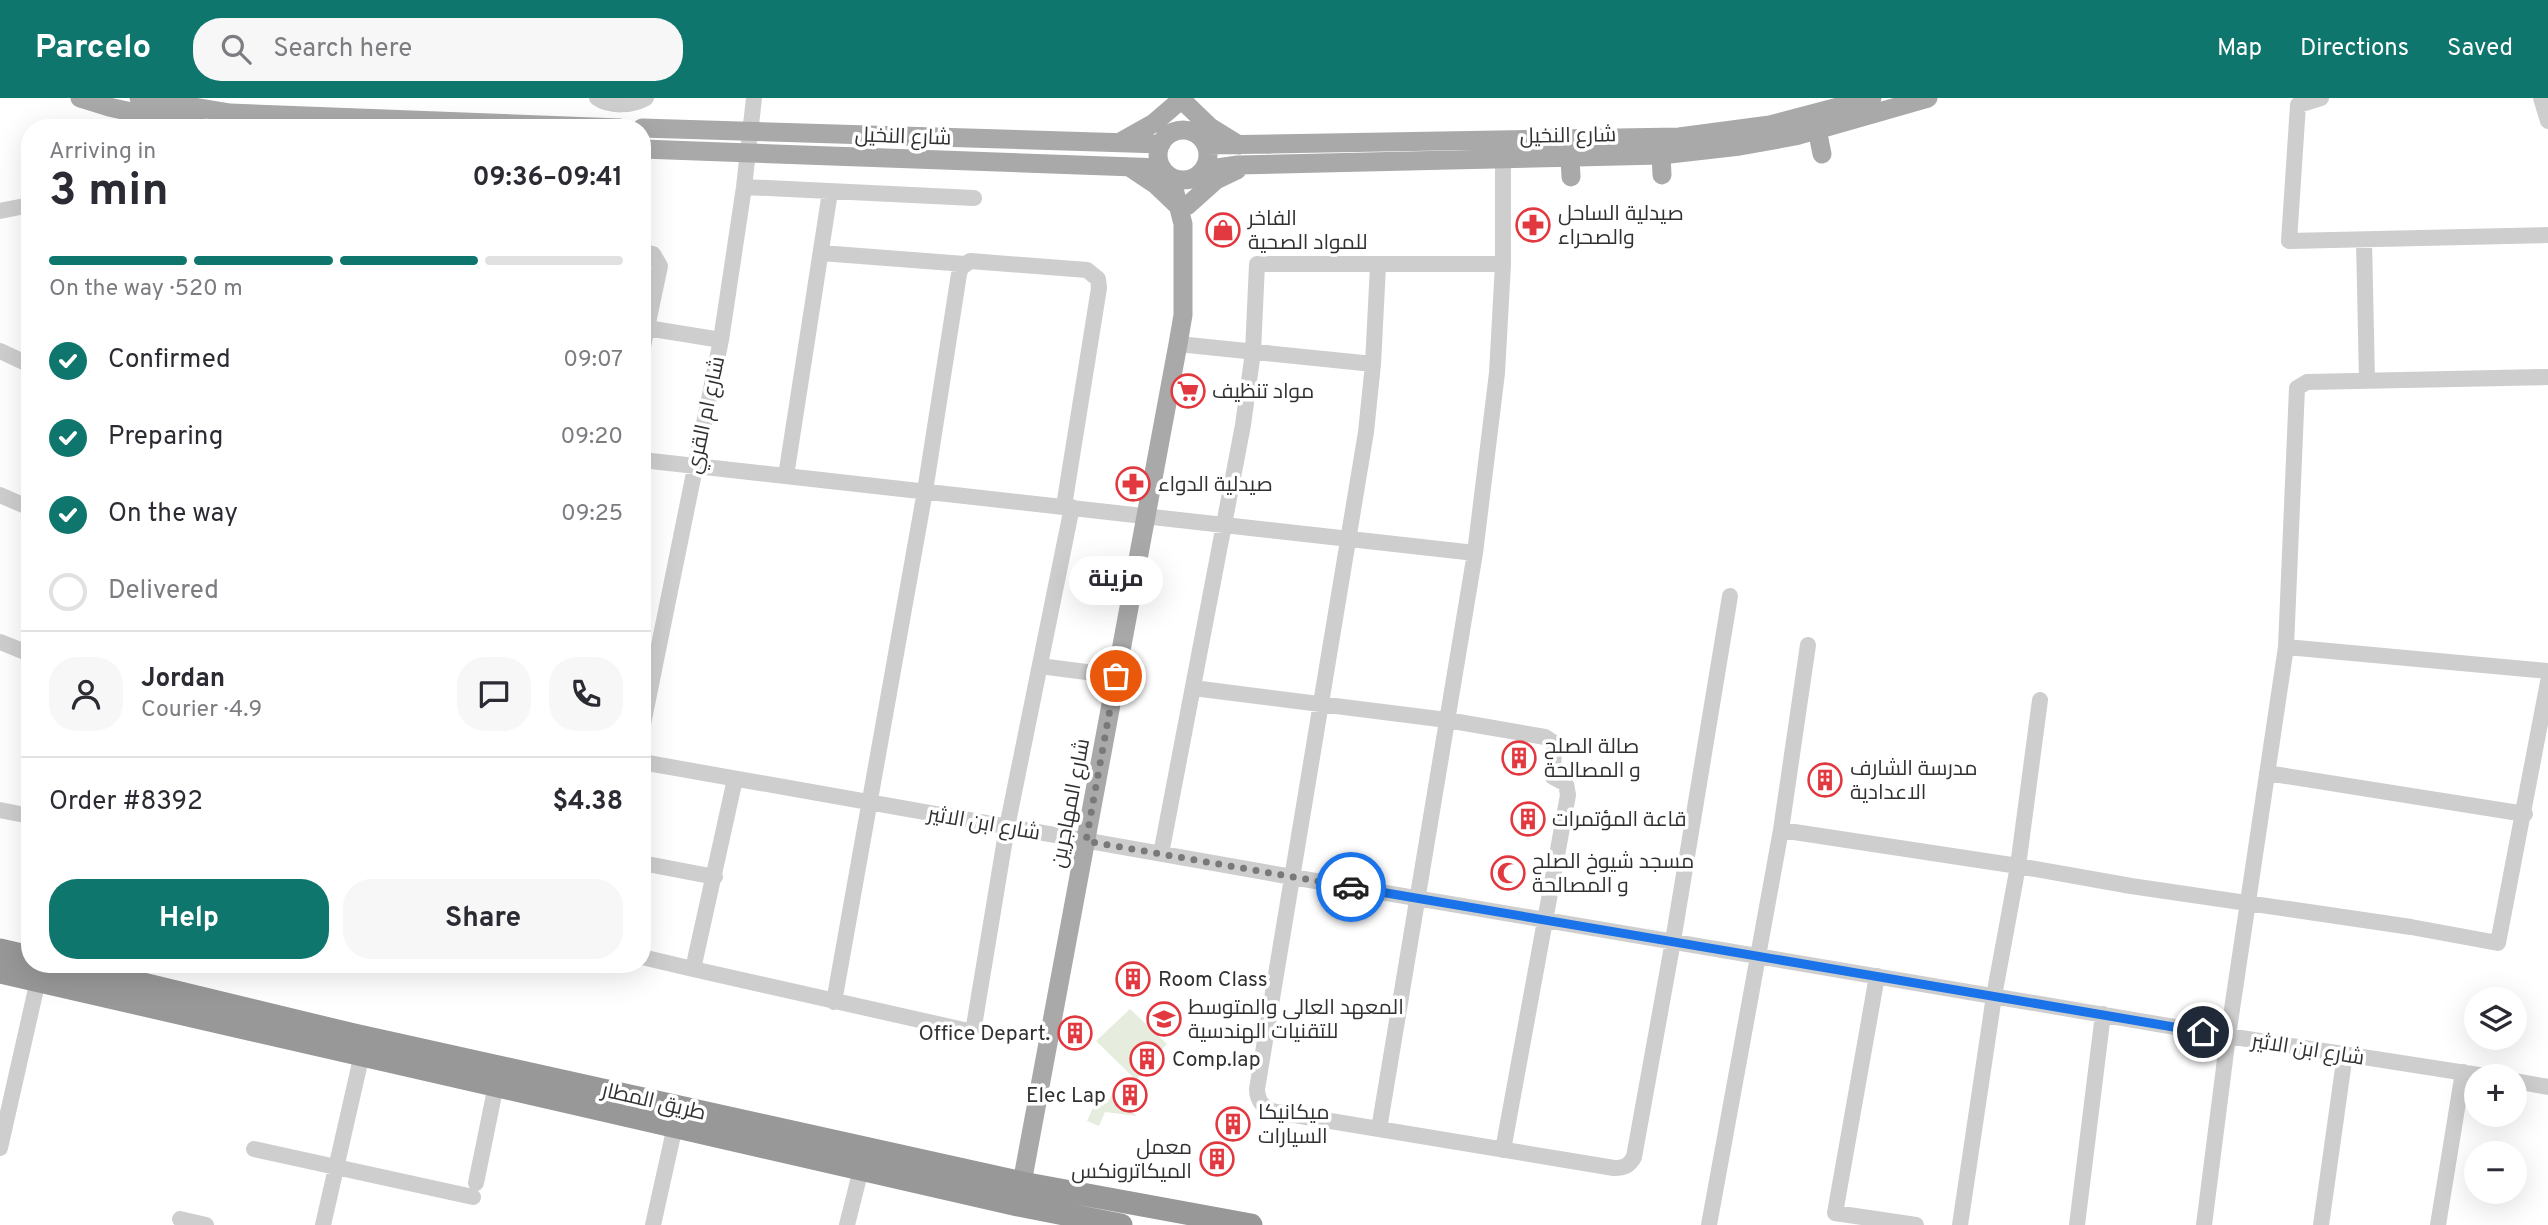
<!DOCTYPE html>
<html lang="en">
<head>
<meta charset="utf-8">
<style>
  body { margin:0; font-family:Overpass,Cairo,sans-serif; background:#f7f7f7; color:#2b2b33; height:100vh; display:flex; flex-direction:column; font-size:26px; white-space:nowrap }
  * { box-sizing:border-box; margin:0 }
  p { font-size:23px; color:#7c7c81 }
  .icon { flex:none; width:38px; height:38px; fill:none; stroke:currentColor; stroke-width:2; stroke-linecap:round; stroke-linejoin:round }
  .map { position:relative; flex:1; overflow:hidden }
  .drawer { position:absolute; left:21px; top:21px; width:630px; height:854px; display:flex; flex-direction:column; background:#fff; border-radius:28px; box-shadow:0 7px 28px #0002 }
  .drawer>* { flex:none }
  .tools { position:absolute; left:2464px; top:889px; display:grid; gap:14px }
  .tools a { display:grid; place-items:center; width:63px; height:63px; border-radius:50%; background:#fff; box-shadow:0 7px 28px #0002; font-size:35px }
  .pin { position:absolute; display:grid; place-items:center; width:60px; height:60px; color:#fff; margin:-30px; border:4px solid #fff; border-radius:50%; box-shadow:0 2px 7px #0007 }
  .courier { position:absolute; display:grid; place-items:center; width:70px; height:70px; margin:-35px; border:5px solid #1a73e8; border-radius:50%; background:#fff; color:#222; box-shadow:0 2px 9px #0007 }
  .bubble { position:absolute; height:49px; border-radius:24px; background:#fff; box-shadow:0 7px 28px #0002; font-size:23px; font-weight:700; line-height:49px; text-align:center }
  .summary em { font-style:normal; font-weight:700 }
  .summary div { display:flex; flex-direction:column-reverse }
  .summary { display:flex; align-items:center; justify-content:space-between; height:119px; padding:0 28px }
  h1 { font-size:46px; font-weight:700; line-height:52px }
  .bar { display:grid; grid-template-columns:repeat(4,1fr); gap:10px 7px; align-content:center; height:84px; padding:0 28px }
  .bar i { height:9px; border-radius:5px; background:#e1e1e2 }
  .bar .active { background:#0f766e }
  .bar p { grid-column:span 4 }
  .line { display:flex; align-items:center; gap:18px; padding:0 28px; border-top:2px solid #e1e1e2 }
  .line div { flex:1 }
  .round { display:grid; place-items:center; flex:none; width:74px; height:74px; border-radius:28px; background:#f7f7f7 }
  ol { padding:0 28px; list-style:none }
  li { display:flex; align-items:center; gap:21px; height:77px }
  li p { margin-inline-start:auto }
  li .icon { padding:7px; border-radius:50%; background:#0f766e; color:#fff; stroke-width:4 }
  li:last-child { color:#7c7c81 }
  li i { width:38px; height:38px; border:4px solid #e1e1e2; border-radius:50% }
  .primary-button { display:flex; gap:14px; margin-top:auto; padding:14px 28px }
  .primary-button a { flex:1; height:80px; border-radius:28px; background:#0f766e; color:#fff; font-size:28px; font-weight:700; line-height:80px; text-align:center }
  .primary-button a+a { background:#f7f7f7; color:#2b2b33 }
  header { display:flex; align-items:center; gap:42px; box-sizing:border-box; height:98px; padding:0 35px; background:#0f766e; color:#fff }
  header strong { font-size:33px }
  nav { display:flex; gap:38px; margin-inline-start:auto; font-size:24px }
  .search { width:490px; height:63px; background:#f7f7f7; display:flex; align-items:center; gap:18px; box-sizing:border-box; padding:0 24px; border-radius:28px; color:#7c7c81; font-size:26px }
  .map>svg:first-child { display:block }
  .green { fill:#e6eddf }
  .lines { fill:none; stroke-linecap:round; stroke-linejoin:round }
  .minor { stroke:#cecece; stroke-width:16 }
  .major { stroke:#a9a9a9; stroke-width:19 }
  .highway { stroke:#989898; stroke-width:23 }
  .done { stroke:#797979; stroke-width:7; stroke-dasharray:0 12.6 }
  .route { stroke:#1a73e8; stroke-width:9 }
  .labels { text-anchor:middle; stroke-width:7; stroke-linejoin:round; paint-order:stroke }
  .street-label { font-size:21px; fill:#313131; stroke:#fff }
  .poi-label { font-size:21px; fill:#313131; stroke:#fff; text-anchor:start }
</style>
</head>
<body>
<header>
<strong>Parcelo</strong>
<div class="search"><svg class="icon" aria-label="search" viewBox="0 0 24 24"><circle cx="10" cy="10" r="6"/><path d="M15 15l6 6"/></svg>Search here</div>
<nav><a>Map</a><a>Directions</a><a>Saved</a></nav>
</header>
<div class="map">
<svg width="2548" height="1127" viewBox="0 0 2548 1127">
  <rect width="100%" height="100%" fill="#fff"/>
  <path class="green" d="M1130 911 1167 946 1159 954 1152 947 1136 964 1144 973 1136 982 1096 943Z
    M1112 997 1137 1018 1105 1014 1099 1028 1087 1023 1097 1001 1107 1005Z"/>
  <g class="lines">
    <path class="minor" d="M597 0C610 9 632 8 646 0
      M2321 0 2298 7 2289 143 2548 137
      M2541 0 2548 23
      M744 89 974 100
      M0 113 30 107
      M2364 142 2367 282
      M642 154 653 156 660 168 642 253
      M821 155 965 166
      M647 230 721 242
      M1178 246 1373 266 1378 168
      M0 253 30 267
      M1373 266 1366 334 1257 991C1257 1003 1264 1011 1276 1014L1614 1070C1624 1070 1629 1068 1634 1059L1673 843 1730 498
      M642 362 1475 455
      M786 378 830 94
      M0 397 30 410
      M0 544 30 556
      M2286 549 2548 573
      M1040 568 1117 578
      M1193 590 1447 622 1545 639 1554 645 1553 679 1566 686 1568 697 1503 1052
      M642 631 721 242 744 89 754 0
      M642 664 1292 779 2228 938 2485 978
      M2267 675 2525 716
      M0 712 30 718
      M1781 732 2018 768 2131 788 2411 829 2498 845 2548 584
      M1161 756 1243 327 1253 254 1257 166H1503
      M642 765 715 779
      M642 859 693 871 735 681
      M693 871 964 932H970L974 928 1007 729 1072 409
      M1877 878 1835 1115 1916 1127
      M834 904 925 393 959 176 961 170 970 163 1087 172 1098 181 1099 190 1064 408
      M2515 983 2548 989
      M1379 1031 1475 455 1497 275 1503 166V61
      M0 1050 38 882
      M254 1051 473 1099
      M476 1085 496 987
      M180 1121 206 1127
      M323 1127 362 956
      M653 1127 675 1028
      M847 1127 861 1071
      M1709 1127 1781 732 1808 547
      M1960 1127 1994 898 2018 768 2040 602
      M2077 1127 2103 916
      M2204 1127 2228 938 2286 549 2297 290 2307 284 2548 279
      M2321 1127 2345 956
      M2438 1127 2463 974"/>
    <path class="major" d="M80 0 109 9 204 30
      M139 0 230 15 620 30
      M1185 5 1210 29 1239 47
      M1815 21 1822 56
      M642 30 1161 46
      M1158 57a25 25 0 1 1 50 0a25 25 0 1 1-50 0Z
      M1122 43 1154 25 1176 6
      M1206 47 1679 39 1770 27 1872 0
      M642 51 1162 70
      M1661 57 1662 77
      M1570 60 1571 79
      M1131 70 1155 86 1178 108
      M1203 72 1238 67 1661 57 1740 48 1795 38 1928 0
      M1187 108 1216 82 1237 72
      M1022 1085 1178 246 1183 217V126L1171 79"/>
    <path class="highway" d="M0 852 30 859
      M60 866 354 937 1022 1085 1251 1127
      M0 874 1018 1107 1121 1127"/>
  </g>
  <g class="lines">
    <path class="done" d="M1116 578 1086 743 1351 789"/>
    <path class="route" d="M1351 789 2203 934"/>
  </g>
  <defs>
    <symbol id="pharmacy-ring" viewBox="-11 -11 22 22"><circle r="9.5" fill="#fff" stroke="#e2383f" stroke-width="1.5"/><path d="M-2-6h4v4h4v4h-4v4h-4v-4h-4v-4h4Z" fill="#e2383f"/></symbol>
    <symbol id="shop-ring" viewBox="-11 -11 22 22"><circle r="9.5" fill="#fff" stroke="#e2383f" stroke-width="1.5"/><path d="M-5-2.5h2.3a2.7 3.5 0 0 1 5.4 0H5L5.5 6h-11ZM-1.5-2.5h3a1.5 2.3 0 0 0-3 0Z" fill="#e2383f"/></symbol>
    <symbol id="supermarket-ring" viewBox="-11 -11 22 22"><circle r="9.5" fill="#fff" stroke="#e2383f" stroke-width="1.5"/><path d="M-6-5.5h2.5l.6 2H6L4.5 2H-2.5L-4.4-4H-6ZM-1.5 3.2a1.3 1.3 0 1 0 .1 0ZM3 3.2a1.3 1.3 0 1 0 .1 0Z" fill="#e2383f"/></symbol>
    <symbol id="building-ring" viewBox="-11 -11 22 22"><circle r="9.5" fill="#fff" stroke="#e2383f" stroke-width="1.5"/><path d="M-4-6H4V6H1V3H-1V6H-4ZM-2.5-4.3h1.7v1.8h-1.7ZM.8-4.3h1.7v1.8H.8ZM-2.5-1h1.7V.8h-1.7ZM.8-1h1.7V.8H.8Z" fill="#e2383f"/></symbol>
    <symbol id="mosque-ring" viewBox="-11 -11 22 22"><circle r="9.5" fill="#fff" stroke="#e2383f" stroke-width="1.5"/><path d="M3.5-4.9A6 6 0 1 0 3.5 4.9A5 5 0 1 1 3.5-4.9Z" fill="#e2383f"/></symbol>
    <symbol id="university-ring" viewBox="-11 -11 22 22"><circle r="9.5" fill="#fff" stroke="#e2383f" stroke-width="1.5"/><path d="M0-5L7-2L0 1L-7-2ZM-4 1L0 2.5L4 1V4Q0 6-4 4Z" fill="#e2383f"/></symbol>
  </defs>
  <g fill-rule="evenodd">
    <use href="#pharmacy-ring" x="1514" y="108" width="38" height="38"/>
    <use href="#shop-ring" x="1204" y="113" width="38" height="38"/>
    <use href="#supermarket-ring" x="1169" y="274" width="38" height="38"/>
    <use href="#pharmacy-ring" x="1114" y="367" width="38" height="38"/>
    <use href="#building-ring" x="1500" y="641" width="38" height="38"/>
    <use href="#building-ring" x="1806" y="663" width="38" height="38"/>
    <use href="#building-ring" x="1509" y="702" width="38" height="38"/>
    <use href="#mosque-ring" x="1489" y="756" width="38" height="38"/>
    <use href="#building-ring" x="1114" y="862" width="38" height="38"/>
    <use href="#university-ring" x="1145" y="902" width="38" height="38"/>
    <use href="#building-ring" x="1056" y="916" width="38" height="38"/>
    <use href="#building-ring" x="1128" y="942" width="38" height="38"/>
    <use href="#building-ring" x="1111" y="978" width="38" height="38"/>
    <use href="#building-ring" x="1214" y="1007" width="38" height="38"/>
    <use href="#building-ring" x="1198" y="1042" width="38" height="38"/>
  </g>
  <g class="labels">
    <g class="street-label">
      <text transform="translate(1568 37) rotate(-1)" y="7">شارع النخيل</text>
      <text transform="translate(903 38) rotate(2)" y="7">شارع النخيل</text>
      <text transform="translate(705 317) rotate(-78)" y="7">شارع ام القري</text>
      <text transform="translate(1070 705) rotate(-79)" y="7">شارع المهاجرين</text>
      <text transform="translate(984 725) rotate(10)" y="7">شارع ابن الاثير</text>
      <text transform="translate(2308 951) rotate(9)" y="7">شارع ابن الاثير</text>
      <text transform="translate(654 1003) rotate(13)" y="7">طريق المطار</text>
    </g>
    <g class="poi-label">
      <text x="1558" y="122">صيدلية الساحل<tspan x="1558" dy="24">والصحراء</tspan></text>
      <text x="1248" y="127">الفاخر<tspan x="1248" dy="24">للمواد الصحية</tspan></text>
      <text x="1212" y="300">مواد تنظيف</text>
      <text x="1158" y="393">صيدلية الدواء</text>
      <text x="1544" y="655">صالة الصلح<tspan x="1544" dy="24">و المصالحة</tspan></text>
      <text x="1850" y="677">مدرسة الشارف<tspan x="1850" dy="24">الاعدادية</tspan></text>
      <text x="1552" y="728">قاعة المؤتمرات</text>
      <text x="1532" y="770">مسجد شيوخ الصلح<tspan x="1532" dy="24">و المصالحة</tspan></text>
      <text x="1158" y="888">Room Class</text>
      <text x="1188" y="916">المعهد العالي والمتوسط<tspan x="1188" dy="24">للتقنيات الهندسية</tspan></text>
      <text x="1050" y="942" text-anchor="end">Office Depart.</text>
      <text x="1172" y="968">Comp.lap</text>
      <text x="1106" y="1004" text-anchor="end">Elec Lap</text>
      <text x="1258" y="1021">ميكانيكا<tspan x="1258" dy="24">السيارات</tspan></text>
      <text x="1192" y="1056" text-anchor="end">معمل<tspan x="1192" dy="24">الميكاترونكس</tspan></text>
    </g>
  </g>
</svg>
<div class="tools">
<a><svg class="icon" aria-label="layers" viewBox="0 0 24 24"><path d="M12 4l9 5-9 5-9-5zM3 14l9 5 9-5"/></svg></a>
<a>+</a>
<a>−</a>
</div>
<div class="pin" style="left:1116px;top:578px;background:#ea580c"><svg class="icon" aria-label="bag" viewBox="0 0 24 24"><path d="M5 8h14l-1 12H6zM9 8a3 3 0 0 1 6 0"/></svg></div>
<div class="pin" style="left:2203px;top:934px;background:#1f2937"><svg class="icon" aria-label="home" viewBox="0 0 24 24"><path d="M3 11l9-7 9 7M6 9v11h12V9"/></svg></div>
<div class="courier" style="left:1351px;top:789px"><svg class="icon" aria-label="car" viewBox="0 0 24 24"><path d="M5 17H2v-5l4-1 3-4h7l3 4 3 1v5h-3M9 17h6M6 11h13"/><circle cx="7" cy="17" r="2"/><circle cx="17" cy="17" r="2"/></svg></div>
<div class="bubble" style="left:1069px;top:458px;width:94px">مزينة</div>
<section class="drawer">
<div class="summary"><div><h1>3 min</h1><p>Arriving in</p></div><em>09:36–09:41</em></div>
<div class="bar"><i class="active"></i><i class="active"></i><i class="active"></i><i></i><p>On the way · 520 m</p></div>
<ol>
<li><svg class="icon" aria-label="check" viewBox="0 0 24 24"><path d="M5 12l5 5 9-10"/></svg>Confirmed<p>09:07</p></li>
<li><svg class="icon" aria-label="check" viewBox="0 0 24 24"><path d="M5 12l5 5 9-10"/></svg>Preparing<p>09:20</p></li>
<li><svg class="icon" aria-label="check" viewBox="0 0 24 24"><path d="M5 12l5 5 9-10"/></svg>On the way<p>09:25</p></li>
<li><i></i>Delivered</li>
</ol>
<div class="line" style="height:126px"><a class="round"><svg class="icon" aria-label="person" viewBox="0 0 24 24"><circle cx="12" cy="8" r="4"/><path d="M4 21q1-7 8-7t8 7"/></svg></a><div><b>Jordan</b><p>Courier · 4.9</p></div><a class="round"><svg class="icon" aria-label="chat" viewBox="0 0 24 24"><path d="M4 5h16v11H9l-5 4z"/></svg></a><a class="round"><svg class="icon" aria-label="phone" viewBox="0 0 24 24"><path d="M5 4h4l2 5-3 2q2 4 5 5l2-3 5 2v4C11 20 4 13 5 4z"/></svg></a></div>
<div class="line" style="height:91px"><div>Order #8392</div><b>$4.38</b></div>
<div class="primary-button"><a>Help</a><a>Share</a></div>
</section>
</div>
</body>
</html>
